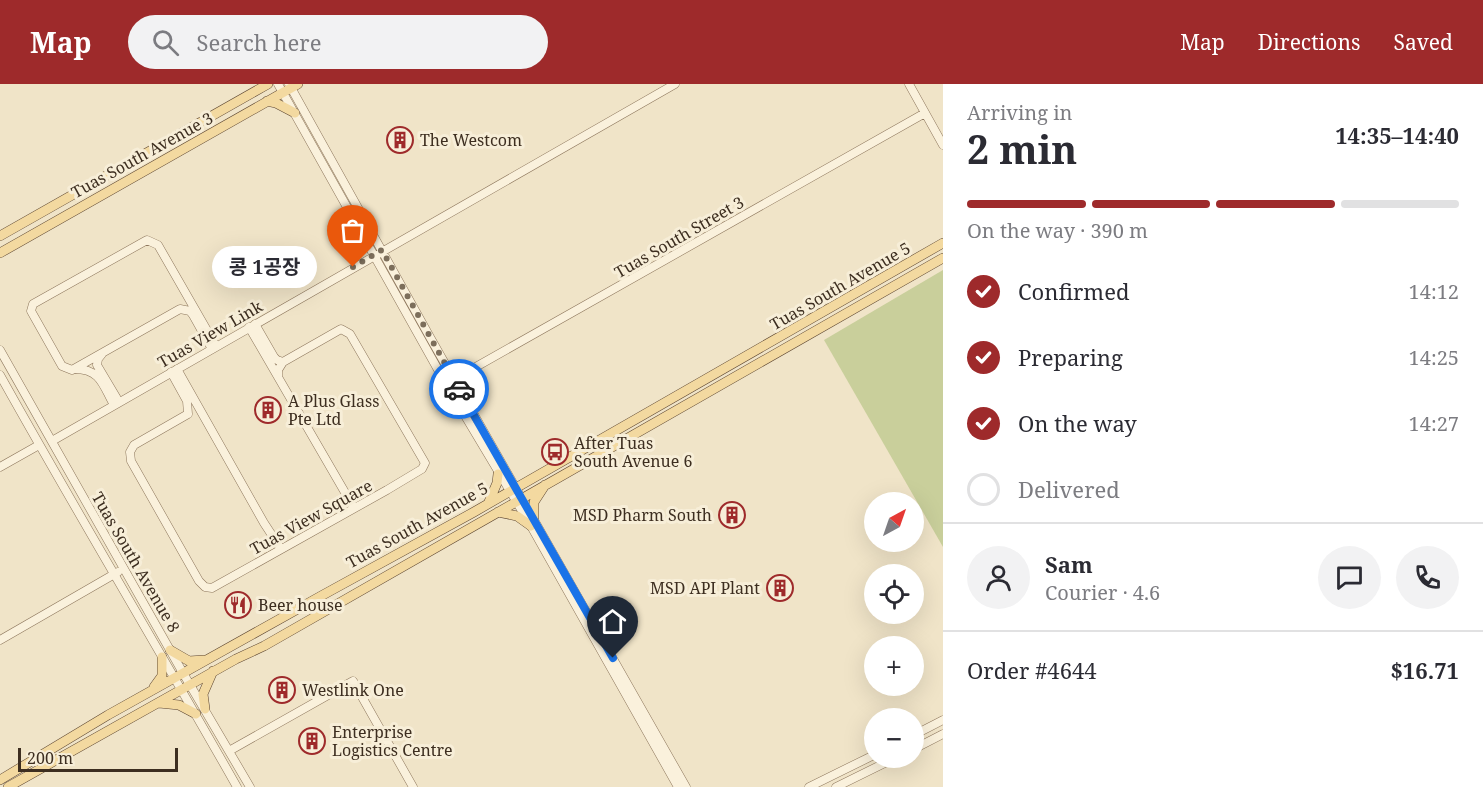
<!DOCTYPE html>
<html lang="en">
<head>
<meta charset="utf-8">
<style>
  body { margin:0; font-family:"Noto Serif","Noto Sans KR",serif; background:#f2f2f3; color:#2b2b33; height:100vh; display:flex; flex-direction:column; font-size:22px; white-space:nowrap }
  * { box-sizing:border-box; margin:0 }
  p { font-size:20px; color:#7c7c81 }
  .icon { flex:none; width:33px; height:33px; fill:none; stroke:currentColor; stroke-width:2; stroke-linecap:round; stroke-linejoin:round }
  .map { position:relative; flex:1; overflow:hidden }
  .sheet { display:flex; flex-direction:column; background:#fff; width:540px }
  .sheet>* { flex:none }
  .needle { width:39px; rotate:40deg }
  .buttons { position:absolute; left:864px; top:408px; display:grid; gap:12px }
  .buttons a { display:grid; place-items:center; width:60px; height:60px; border-radius:50%; background:#fff; box-shadow:0 6px 24px #0002; font-size:30px }
  .scale { position:absolute; left:18px; bottom:15px; width:160px; box-sizing:border-box; padding-left:6px; border:3px solid #3d2e20; border-top:0; font-size:16px; line-height:21px; white-space:nowrap; color:#3d2e20; -webkit-text-stroke:4px #f7eed8; paint-order:stroke }
  .pin { position:absolute; display:grid; place-items:center; width:51px; height:51px; color:#fff; margin:-62px -26px; border-radius:50% 50% 50% 0; rotate:-45deg; box-shadow:0 0 6px #0007 }
  .pin .icon { rotate:45deg }
  .courier { position:absolute; display:grid; place-items:center; width:60px; height:60px; margin:-30px; border:4px solid #1a73e8; border-radius:50%; background:#fff; color:#222; box-shadow:0 2px 8px #0007 }
  .bubble { position:absolute; height:42px; border-radius:21px; background:#fff; box-shadow:0 6px 24px #0002; font-size:20px; font-weight:700; line-height:42px; text-align:center }
  .head em { font-style:normal; font-weight:700 }
  .head div { display:flex; flex-direction:column-reverse }
  .head { display:flex; align-items:center; justify-content:space-between; height:102px; padding:0 24px }
  h1 { font-size:39px; font-weight:700; line-height:45px }
  .bar { display:grid; grid-template-columns:repeat(4,1fr); gap:9px 6px; align-content:center; height:72px; padding:0 24px }
  .bar i { height:8px; border-radius:4px; background:#e1e1e2 }
  .bar .current { background:#9e2a2b }
  .bar p { grid-column:span 4 }
  .line { display:flex; align-items:center; gap:15px; padding:0 24px; border-top:2px solid #e1e1e2 }
  .line div { flex:1 }
  .round { display:grid; place-items:center; flex:none; width:63px; height:63px; border-radius:32px; background:#f2f2f3 }
  ol { padding:0 24px; list-style:none }
  li { display:flex; align-items:center; gap:18px; height:66px }
  li p { margin-inline-start:auto }
  li .icon { padding:6px; border-radius:50%; background:#9e2a2b; color:#fff; stroke-width:4 }
  li:last-child { color:#7c7c81 }
  li i { width:33px; height:33px; border:3px solid #e1e1e2; border-radius:50% }
  header { display:flex; align-items:center; gap:36px; box-sizing:border-box; height:84px; padding:0 30px; background:#9e2a2b; color:#fff }
  header strong { font-size:28px }
  nav { display:flex; gap:33px; margin-inline-start:auto; font-size:21px }
  .search { width:420px; height:54px; background:#f2f2f3; display:flex; align-items:center; gap:15px; box-sizing:border-box; padding:0 21px; border-radius:33px; color:#7c7c81; font-size:22px }
  main { display:flex; flex:1; min-height:0 }
  .map>svg:first-child { display:block }
  .green { fill:#c9cf9b }
  .lines { fill:none; stroke-linecap:round; stroke-linejoin:round }
  .minor-casing { stroke:#8d765c; stroke-width:9 }
  .major-casing { stroke:#5b4430; stroke-width:10 }
  .minor { stroke:#faf1dc; stroke-width:8 }
  .major { stroke:#f3d9a0; stroke-width:9 }
  .done { stroke:#7c6e5b; stroke-width:6; stroke-dasharray:0 10.8 }
  .route { stroke:#1a73e8; stroke-width:8 }
  .labels { text-anchor:middle; stroke-width:6; stroke-linejoin:round; paint-order:stroke }
  .poi-label { font-size:16px; fill:#3d2e20; stroke:#f7eed8; text-anchor:start }
  .street-label { font-size:16px; fill:#3d2e20; stroke:#f7eed8 }
</style>
</head>
<body>
<header>
<strong>Map</strong>
<div class="search"><svg class="icon" aria-label="search" viewBox="0 0 24 24"><circle cx="10" cy="10" r="6"/><path d="M15 15l6 6"/></svg>Search here</div>
<nav><a>Map</a><a>Directions</a><a>Saved</a></nav>
</header>
<main>
<div class="map">
<svg width="943" height="703" viewBox="0 0 943 703">
  <rect width="100%" height="100%" fill="#f0e4c8"/>
  <path class="green" d="M943 186V463L824 256Z"/>
  <g class="lines">
    <defs>
      <path id="minor" d="M278 0 446 300 531 442 678 703
        M289 0 431 255 686 703
        M909 0 943 61
        M255 240 274 273 277 276 283 278
        M249 243 354 424
        M212 265 193 231 190 227 180 225 72 286 62 282 31 227 33 220 147 156 158 161 216 262
        M0 266 183 589 250 703
        M102 270 98 275 97 281 119 318
        M75 285C101 285 103 302 114 321
        M177 285 264 439 281 465
        M171 288 187 317 188 330
        M0 291C77 429 159 565 237 703
        M451 297 925 29
        M188 330 134 361 130 368 131 377 199 497 205 503 212 504 387 406 422 385 425 379 350 250 341 245 283 278 278 286V292
        M52 357 675 0
        M0 383 39 361
        M0 556 118 488
        M914 651 943 636
        M914 665 943 650
        M229 667 353 597 413 703
        M809 703 874 671
        M836 703 895 674"/>
      <path id="major" d="M267 17 276 19 295 29
        M0 152 268 0
        M0 169 298 0
        M488 420 497 399 498 390
        M498 428 517 432 531 442
        M534 434V418L545 401
        M170 566 189 577 204 576
        M154 603 162 592V573
        M159 619 179 621 196 630
        M205 625 203 610 213 587
        M0 696 108 631 321 512 474 428 943 159
        M8 703 236 575 264 562 943 174"/>
    </defs>
    <use href="#minor" class="minor-casing"/>
    <use href="#major" class="major-casing"/>
    <use href="#minor" class="minor"/>
    <use href="#major" class="major"/>
  </g>
  <g class="lines">
    <path class="done" d="M353 183 382 166 459 305"/>
    <path class="route" d="M459 305 613 574"/>
  </g>
  <defs>
    <symbol id="building-ring" viewBox="-11 -11 22 22"><circle r="9.5" fill="#f7eed8" stroke="#9e2a2b" stroke-width="1.5"/><path d="M-4-6H4V6H1V3H-1V6H-4ZM-2.5-4.3h1.7v1.8h-1.7ZM.8-4.3h1.7v1.8H.8ZM-2.5-1h1.7V.8h-1.7ZM.8-1h1.7V.8H.8Z" fill="#9e2a2b"/></symbol>
    <symbol id="bus-ring" viewBox="-11 -11 22 22"><circle r="9.5" fill="#f7eed8" stroke="#9e2a2b" stroke-width="1.5"/><path d="M-5-6H5V4H4V6H2V4H-2V6H-4V4H-5ZM-3.5-4V0h7V-4ZM-3.5 1.2v1.5H-2V1.2ZM2 1.2v1.5H3.5V1.2Z" fill="#9e2a2b"/></symbol>
    <symbol id="restaurant-ring" viewBox="-11 -11 22 22"><circle r="9.5" fill="#f7eed8" stroke="#9e2a2b" stroke-width="1.5"/><path d="M-5-6h1v4h1v-4h1v4h1v-4h1v5L-1.5 .5V6h-2V.5L-5-1ZM5-6V6H3V1.5H1.5Q1.5-4 5-6Z" fill="#9e2a2b"/></symbol>
  </defs>
  <g fill-rule="evenodd">
    <use href="#building-ring" x="385" y="41" width="30" height="30"/>
    <use href="#building-ring" x="253" y="311" width="30" height="30"/>
    <use href="#bus-ring" x="540" y="353" width="30" height="30"/>
    <use href="#building-ring" x="717" y="416" width="30" height="30"/>
    <use href="#building-ring" x="765" y="489" width="30" height="30"/>
    <use href="#restaurant-ring" x="223" y="506" width="30" height="30"/>
    <use href="#building-ring" x="267" y="591" width="30" height="30"/>
    <use href="#building-ring" x="297" y="642" width="30" height="30"/>
  </g>
  <g class="labels">
    <g class="poi-label">
      <text x="420" y="62">The Westcom</text>
      <text x="288" y="323">A Plus Glass<tspan x="288" dy="18">Pte Ltd</tspan></text>
      <text x="574" y="365">After Tuas<tspan x="574" dy="18">South Avenue 6</tspan></text>
      <text x="712" y="437" text-anchor="end">MSD Pharm South</text>
      <text x="760" y="510" text-anchor="end">MSD API Plant</text>
      <text x="258" y="527">Beer house</text>
      <text x="302" y="612">Westlink One</text>
      <text x="332" y="654">Enterprise<tspan x="332" dy="18">Logistics Centre</tspan></text>
    </g>
    <g class="street-label">
      <text transform="translate(142 71) rotate(-29)" y="6">Tuas South Avenue 3</text>
      <text transform="translate(679 153) rotate(-30)" y="6">Tuas South Street 3</text>
      <text transform="translate(840 202) rotate(-30)" y="6">Tuas South Avenue 5</text>
      <text transform="translate(210 250) rotate(-30)" y="6">Tuas View Link</text>
      <text transform="translate(311 433) rotate(-29)" y="6">Tuas View Square</text>
      <text transform="translate(417 441) rotate(-29)" y="6">Tuas South Avenue 5</text>
      <text transform="translate(136 478) rotate(60)" y="6">Tuas South Avenue 8</text>
    </g>
  </g>
</svg>
<div class="buttons">
<a><svg class="needle" viewBox="-14 -14 28 28"><path d="M0-13l5 13h-10z" fill="#e53935"/><path d="M0 13l5-13h-10z" fill="#7c7c81"/></svg></a>
<a><svg class="icon" aria-label="locate" viewBox="0 0 24 24"><circle cx="12" cy="12" r="6"/><path d="M12 2v4M12 18v4M2 12h4M18 12h4"/></svg></a>
<a>+</a>
<a>−</a>
</div>
<div class="scale">200 m</div>
<div class="pin" style="left:353px;top:183px;background:#ea580c"><svg class="icon" aria-label="bag" viewBox="0 0 24 24"><path d="M5 8h14l-1 12H6zM9 8a3 3 0 0 1 6 0"/></svg></div>
<div class="pin" style="left:613px;top:574px;background:#1f2937"><svg class="icon" aria-label="home" viewBox="0 0 24 24"><path d="M3 11l9-7 9 7M6 9v11h12V9"/></svg></div>
<div class="courier" style="left:459px;top:305px"><svg class="icon" aria-label="car" viewBox="0 0 24 24"><path d="M5 17H2v-5l4-1 3-4h7l3 4 3 1v5h-3M9 17h6M6 11h13"/><circle cx="7" cy="17" r="2"/><circle cx="17" cy="17" r="2"/></svg></div>
<div class="bubble" style="left:212px;top:162px;width:105px">콩 1공장</div>
</div>
<section class="sheet">
<div class="head"><div><h1>2 min</h1><p>Arriving in</p></div><em>14:35–14:40</em></div>
<div class="bar"><i class="current"></i><i class="current"></i><i class="current"></i><i></i><p>On the way · 390 m</p></div>
<ol>
<li><svg class="icon" aria-label="check" viewBox="0 0 24 24"><path d="M5 12l5 5 9-10"/></svg>Confirmed<p>14:12</p></li>
<li><svg class="icon" aria-label="check" viewBox="0 0 24 24"><path d="M5 12l5 5 9-10"/></svg>Preparing<p>14:25</p></li>
<li><svg class="icon" aria-label="check" viewBox="0 0 24 24"><path d="M5 12l5 5 9-10"/></svg>On the way<p>14:27</p></li>
<li><i></i>Delivered</li>
</ol>
<div class="line" style="height:108px"><a class="round"><svg class="icon" aria-label="person" viewBox="0 0 24 24"><circle cx="12" cy="8" r="4"/><path d="M4 21q1-7 8-7t8 7"/></svg></a><div><b>Sam</b><p>Courier · 4.6</p></div><a class="round"><svg class="icon" aria-label="chat" viewBox="0 0 24 24"><path d="M4 5h16v11H9l-5 4z"/></svg></a><a class="round"><svg class="icon" aria-label="phone" viewBox="0 0 24 24"><path d="M5 4h4l2 5-3 2q2 4 5 5l2-3 5 2v4C11 20 4 13 5 4z"/></svg></a></div>
<div class="line" style="height:78px"><div>Order #4644</div><b>$16.71</b></div>
</section>
</main>
</body>
</html>
